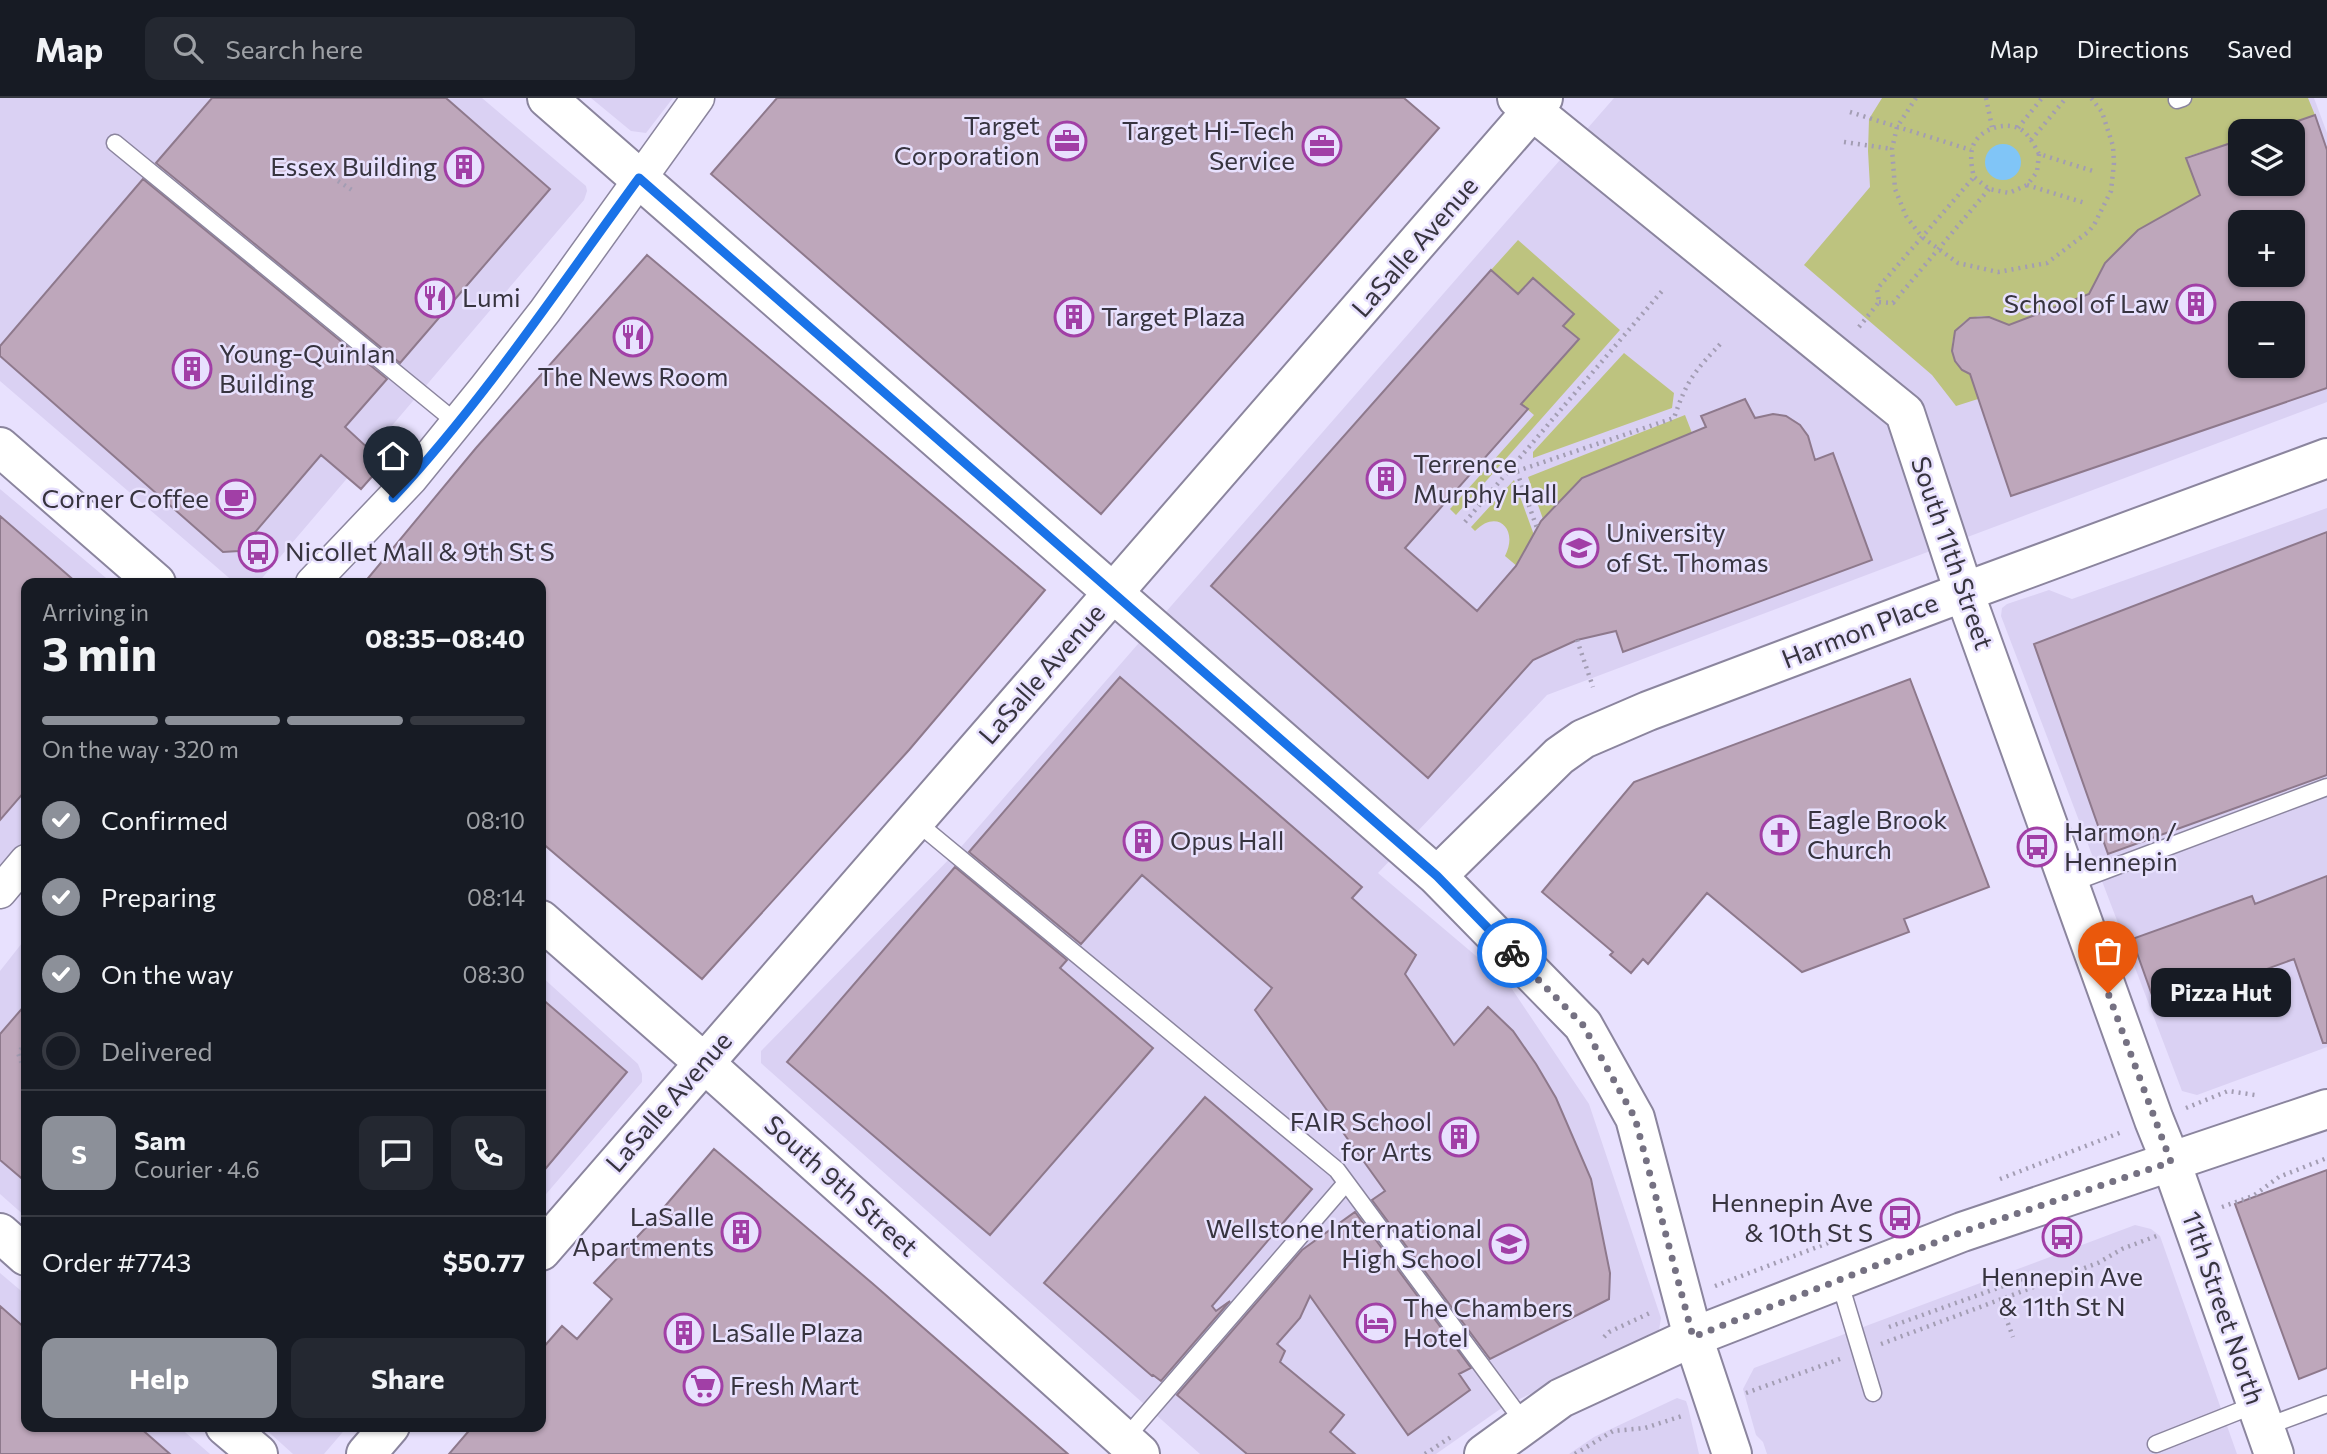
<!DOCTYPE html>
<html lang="en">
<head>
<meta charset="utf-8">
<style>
  body { margin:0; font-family:Commissioner,sans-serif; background:#242831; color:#f1f3f6; height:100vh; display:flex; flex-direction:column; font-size:26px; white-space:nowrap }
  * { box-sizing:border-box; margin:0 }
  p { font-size:23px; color:#9ea1a6 }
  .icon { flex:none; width:38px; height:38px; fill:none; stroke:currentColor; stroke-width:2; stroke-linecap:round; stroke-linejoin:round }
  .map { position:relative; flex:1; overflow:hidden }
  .details { position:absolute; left:21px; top:480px; width:525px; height:854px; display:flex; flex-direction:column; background:#171b24; border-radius:14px; box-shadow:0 2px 5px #0004 }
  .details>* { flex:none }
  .tools { position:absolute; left:2228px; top:21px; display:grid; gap:14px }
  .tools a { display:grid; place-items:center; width:77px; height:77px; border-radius:14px; background:#171b24; box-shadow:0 2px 5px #0004; font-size:35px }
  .pin { position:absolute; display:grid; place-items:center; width:60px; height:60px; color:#fff; margin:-72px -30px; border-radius:50% 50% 50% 0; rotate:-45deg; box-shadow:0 0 7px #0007 }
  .pin .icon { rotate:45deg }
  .courier { position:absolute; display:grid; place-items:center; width:70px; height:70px; margin:-35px; border:5px solid #1a73e8; border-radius:50%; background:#fff; color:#222; box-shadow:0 2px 9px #0007 }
  .bubble { position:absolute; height:49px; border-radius:14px; background:#171b24; box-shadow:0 2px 5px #0004; font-size:23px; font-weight:700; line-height:49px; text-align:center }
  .summary em { font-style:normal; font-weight:700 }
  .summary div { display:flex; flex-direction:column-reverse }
  .summary { display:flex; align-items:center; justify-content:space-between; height:119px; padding:0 21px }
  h1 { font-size:46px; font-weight:700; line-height:52px }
  .bar { display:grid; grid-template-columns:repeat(4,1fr); gap:10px 7px; align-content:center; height:84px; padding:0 21px }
  .bar i { height:9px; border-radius:5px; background:#363941 }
  .bar .active { background:#8c9099 }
  .bar p { grid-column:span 4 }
  .line { display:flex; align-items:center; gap:18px; padding:0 21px; border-top:2px solid #363941 }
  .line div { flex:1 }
  .round { display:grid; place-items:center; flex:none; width:74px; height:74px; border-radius:14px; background:#242831 }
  ol { padding:0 21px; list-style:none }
  li { display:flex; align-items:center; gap:21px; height:77px }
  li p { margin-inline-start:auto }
  li .icon { padding:7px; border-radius:50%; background:#8c9099; color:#fff; stroke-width:4 }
  li:last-child { color:#9ea1a6 }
  li i { width:38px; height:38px; border:4px solid #363941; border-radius:50% }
  .button { display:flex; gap:14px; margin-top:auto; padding:14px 21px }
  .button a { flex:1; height:80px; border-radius:14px; background:#8c9099; color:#fff; font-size:28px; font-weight:700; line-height:80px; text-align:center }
  .button a+a { background:#242831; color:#f1f3f6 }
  header { display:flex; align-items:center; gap:42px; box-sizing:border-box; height:98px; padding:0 35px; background:#171b24; border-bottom:2px solid #363941 }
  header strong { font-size:33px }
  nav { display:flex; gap:38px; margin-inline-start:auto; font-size:24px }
  .search { width:490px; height:63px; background:#242831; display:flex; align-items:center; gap:18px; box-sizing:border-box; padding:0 24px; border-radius:14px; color:#9ea1a6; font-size:26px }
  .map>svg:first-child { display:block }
  .built { fill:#dad1f3; fill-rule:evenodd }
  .green { fill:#bdc37f }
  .water { fill:#80c5f7 }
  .building { fill:#bea7bb; stroke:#8e798c; stroke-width:2; fill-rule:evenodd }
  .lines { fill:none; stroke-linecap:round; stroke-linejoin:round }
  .service-casing { stroke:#8b859e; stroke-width:19 }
  .minor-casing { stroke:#8b859e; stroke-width:35 }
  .tertiary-casing { stroke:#8b859e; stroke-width:42 }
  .secondary-casing { stroke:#8b859e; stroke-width:42 }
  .path { stroke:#a39db3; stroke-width:4.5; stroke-dasharray:2 5; stroke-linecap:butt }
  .service { stroke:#fff; stroke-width:16 }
  .minor { stroke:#fff; stroke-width:32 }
  .tertiary { stroke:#fff; stroke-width:38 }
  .secondary { stroke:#fff; stroke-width:38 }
  .done { stroke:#757182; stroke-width:7; stroke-dasharray:0 12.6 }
  .route { stroke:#1a73e8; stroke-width:9 }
  .labels { text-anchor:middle; stroke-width:5; stroke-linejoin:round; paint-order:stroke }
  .poi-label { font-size:26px; fill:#37343f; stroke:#e8e1fe; text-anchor:start }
  .street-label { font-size:26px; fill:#37343f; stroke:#e8e1fe }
</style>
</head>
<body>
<header>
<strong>Map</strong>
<div class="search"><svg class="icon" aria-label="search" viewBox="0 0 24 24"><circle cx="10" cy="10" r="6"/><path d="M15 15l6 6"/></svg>Search here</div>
<nav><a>Map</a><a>Directions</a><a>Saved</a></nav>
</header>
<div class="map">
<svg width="2327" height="1356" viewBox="0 0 2327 1356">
  <rect width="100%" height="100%" fill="#e8e1fe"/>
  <path class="built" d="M0 0H482L586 88 587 93 584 102 258 485H235L0 283Z
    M591 0H673L646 35 631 33Z
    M1614 0H2314L2327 35V304L1547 597 1378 775 1508 885 1589 1006 1661 1220 1659 1232 1653 1240 1506 1307 1436 1356H1200L761 965V953L961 749ZM2240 33H2292V86H2240ZM2240 124H2292V177H2240ZM2240 215H2292V268H2240Z
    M0 391 112 485H26V744L0 778Z
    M2327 410V949L2197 997 2182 993 2001 518 2002 510 2007 506 2049 492 2072 501Z
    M26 840V1119L0 1096V873Z
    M541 878 638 966 642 976V984L541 1102Z
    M2135 1127 2151 1131 2160 1138 2237 1356H1767L1763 1344 1756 1337 1743 1291 1754 1270Z
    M0 1175 26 1197V1328H178L210 1356H0Z
    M1677 1300 1686 1303 1688 1309 1699 1356H1569L1594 1339Z
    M262 1328H348L324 1356H293Z"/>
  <path class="green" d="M1882 0H2308L2315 17 2266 33H2240V42L2186 59 2200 97 2089 196 2001 230 1998 222C1956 204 1935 257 1970 276L1978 301 1956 308 1932 277 1804 167 1870 89 1868 53 1869 21Z
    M1518 142 1620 232 1456 417 1450 411 1534 317 1521 306 1578 241 1563 228 1574 216 1533 180 1518 196 1491 172Z
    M1624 255 1674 295 1672 310 1533 360V354Z
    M1685 317 1692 335 1582 380 1543 421 1528 379Z
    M1514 382 1558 503 1505 458C1519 431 1497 410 1475 433L1471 429Z"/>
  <path class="water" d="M1985 64a18 18 0 1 1 36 0a18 18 0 1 1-36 0Z"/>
  <path class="building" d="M212 0H446L550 91 400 265 156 65Z
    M777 0H1404L1439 30 1101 416 711 76Z
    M2315 17 2327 52V290L2011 398 1970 276 1962 272 1955 263 1952 253 1955 233 1970 220 1989 219 2009 227 2089 196 2105 165 2138 132 2200 97 2186 60 2240 42V86H2292V25ZM2240 124H2292V177H2240ZM2240 215H2292V268H2240Z
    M143 81 387 281 345 329 384 365 361 391 321 357 239 453 223 454 0 258V248Z
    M647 157 1045 492 909 652 702 881 541 744V485H364L476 350Z
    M1491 172 1518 196 1533 180 1574 216 1563 228 1579 241 1521 306 1528 311 1405 450 1477 513 1516 468 1541 423 1582 380 1706 329 1701 318 1745 301 1755 320 1773 316 1786 318 1800 327 1808 338 1815 362 1833 355 1872 462 1623 554 1616 533 1577 542 1533 562 1428 680 1211 488Z
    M0 418 77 485H26V692L0 722Z
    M2327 434V677L2108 756 2034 546Z
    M1120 579 1362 789 1352 800 1416 857 1405 876 1454 947 1488 909 1513 933 1536 966 1556 1000 1591 1081 1610 1175 1609 1201 1490 1261 1372 1102 1385 1093 1255 912 1272 890 1142 777 1081 846 969 754Z
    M1910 581 1989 789 1904 821 1909 834 1802 874 1707 795 1648 866 1643 861 1631 875 1610 857 1613 854 1542 794 1634 684Z
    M955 769 1067 862 1060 870 1153 950 990 1137 787 964Z
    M2327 778V945H2323L2294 861 2157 911 2132 841 2252 798 2255 806Z
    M541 900 627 974 541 1076Z
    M26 906V1084L0 1062V936Z
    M1205 999 1312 1091 1212 1208 1216 1213 1230 1203 1161 1283 1153 1277 1152 1278 1044 1185Z
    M714 1051 872 1185 1068 1356H449L473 1328H541V1252L562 1228 577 1241 612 1201 594 1185 654 1121Z
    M2327 1072V1270L2299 1281 2235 1106Z
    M1355 1114 1471 1270 1459 1276 1470 1292 1408 1337 1310 1198 1300 1220 1277 1246 1285 1253 1280 1264 1344 1317 1330 1334 1355 1356H1247L1177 1297 1302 1152Z
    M0 1208 26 1231V1328H138L170 1356H0Z"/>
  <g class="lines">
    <defs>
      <path id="service" d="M2177 2 2183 0
        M115 45 457 325
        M914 722 1337 1072 1525 1326
        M2069 786 2327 689
        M1839 1182 1873 1295
        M2265 1329 2327 1306
        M1124 1342 1346 1085
        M2156 1346 2257 1306"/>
      <path id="minor" d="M312 485 411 381 485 290 545 213 698 0
        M0 794 26 763"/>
      <path id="tertiary" d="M547 0 1437 778 1583 927 1635 1020 1693 1239
        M1517 0 1905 315 1964 494 2154 1022 2171 1064 2274 1356
        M0 349 156 485
        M1437 778 1559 658 1583 641 1648 613 1964 494 2327 360
        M541 822 703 964 1140 1356
        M541 1153 1543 0
        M366 1356 390 1328"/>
      <path id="secondary" d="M0 1135 26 1158
        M1693 1239 1732 1356
        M225 1328 258 1356
        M1484 1356 1561 1300 1693 1239 1962 1134 2327 1011"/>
    </defs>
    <use href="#service" class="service-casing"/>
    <use href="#minor" class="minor-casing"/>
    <use href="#tertiary" class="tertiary-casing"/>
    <use href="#secondary" class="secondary-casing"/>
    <path class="path" d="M1916 0 1897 29 1892 51 1895 91 1906 118 1922 139 1958 165 1998 174 2047 165 2088 134 2094 127 2111 93 2114 65 2113 48 2102 14 2091 0
      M1986 0 1992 29
      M1850 14 1971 52
      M2018 30 2042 0
      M2031 42 2066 0
      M1844 44 1892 51
      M2039 56 2037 74 2027 87 2009 95 1989 91 1974 79C1972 72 1970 59 1972 51 1976 33 2002 23 2018 30 2028 34 2034 47 2039 56L2096 74
      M338 83 355 94
      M2027 87 2085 105
      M1879 204 1893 205 1989 91
      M1859 229 1879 204 1877 191 1974 79
      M1517 373 1674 320C1687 281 1695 273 1723 243
      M1517 374 1537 430
      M1465 424 1662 193
      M1577 542 1593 589
      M26 945 18 955 26 977
      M2186 1010 2228 993 2255 997
      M2000 1081 2122 1034
      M2222 1109 2253 1098 2279 1079 2327 1060
      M1715 1188 1828 1145
      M2003 1212 2013 1239
      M1889 1229 2023 1181
      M1604 1239 1609 1234 1652 1214
      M1881 1246 2098 1165 2122 1151 2159 1137
      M1746 1295 1840 1261
      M1425 1356 1454 1337
      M1575 1356 1613 1333 1645 1330 1682 1318"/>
    <use href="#service" class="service"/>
    <use href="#minor" class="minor"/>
    <use href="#tertiary" class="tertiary"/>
    <use href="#secondary" class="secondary"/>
  </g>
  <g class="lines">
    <path class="done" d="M1512 855 1583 927 1635 1020 1693 1239 1962 1134 2171 1064 2108 895"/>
    <path class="route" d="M393 400C485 301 559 189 639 80L1437 778 1512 855"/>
  </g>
  <defs>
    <symbol id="office-ring" viewBox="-11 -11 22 22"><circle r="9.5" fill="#e8e1fe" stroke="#a13fa6" stroke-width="1.5"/><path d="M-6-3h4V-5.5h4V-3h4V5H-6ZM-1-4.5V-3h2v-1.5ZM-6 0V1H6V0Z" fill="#a13fa6"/></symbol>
    <symbol id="building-ring" viewBox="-11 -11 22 22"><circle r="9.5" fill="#e8e1fe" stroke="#a13fa6" stroke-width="1.5"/><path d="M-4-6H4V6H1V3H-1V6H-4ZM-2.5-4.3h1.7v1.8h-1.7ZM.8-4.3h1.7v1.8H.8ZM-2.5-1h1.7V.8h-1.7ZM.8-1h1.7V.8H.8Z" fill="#a13fa6"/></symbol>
    <symbol id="restaurant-ring" viewBox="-11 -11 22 22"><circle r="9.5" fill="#e8e1fe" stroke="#a13fa6" stroke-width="1.5"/><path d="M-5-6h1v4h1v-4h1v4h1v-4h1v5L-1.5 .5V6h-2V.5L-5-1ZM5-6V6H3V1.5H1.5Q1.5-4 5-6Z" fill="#a13fa6"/></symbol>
    <symbol id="cafe-ring" viewBox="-11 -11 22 22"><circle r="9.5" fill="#e8e1fe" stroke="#a13fa6" stroke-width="1.5"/><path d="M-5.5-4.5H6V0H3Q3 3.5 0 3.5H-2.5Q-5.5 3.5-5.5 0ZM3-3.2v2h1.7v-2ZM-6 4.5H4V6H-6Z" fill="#a13fa6"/></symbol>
    <symbol id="university-ring" viewBox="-11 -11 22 22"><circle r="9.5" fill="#e8e1fe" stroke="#a13fa6" stroke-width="1.5"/><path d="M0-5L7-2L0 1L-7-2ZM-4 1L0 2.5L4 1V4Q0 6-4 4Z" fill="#a13fa6"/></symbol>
    <symbol id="bus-ring" viewBox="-11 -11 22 22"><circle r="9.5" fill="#e8e1fe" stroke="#a13fa6" stroke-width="1.5"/><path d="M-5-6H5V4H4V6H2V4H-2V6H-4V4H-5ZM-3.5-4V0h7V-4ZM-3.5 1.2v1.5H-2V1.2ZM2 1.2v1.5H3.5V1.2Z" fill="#a13fa6"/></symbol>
    <symbol id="church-ring" viewBox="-11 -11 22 22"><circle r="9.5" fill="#e8e1fe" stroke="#a13fa6" stroke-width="1.5"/><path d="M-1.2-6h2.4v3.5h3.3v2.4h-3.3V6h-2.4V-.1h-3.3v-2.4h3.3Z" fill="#a13fa6"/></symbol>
    <symbol id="school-ring" viewBox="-11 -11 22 22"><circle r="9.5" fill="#e8e1fe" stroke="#a13fa6" stroke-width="1.5"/><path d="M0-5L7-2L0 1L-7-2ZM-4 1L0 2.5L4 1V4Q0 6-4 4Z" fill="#a13fa6"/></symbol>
    <symbol id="hotel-ring" viewBox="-11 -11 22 22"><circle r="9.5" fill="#e8e1fe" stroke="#a13fa6" stroke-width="1.5"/><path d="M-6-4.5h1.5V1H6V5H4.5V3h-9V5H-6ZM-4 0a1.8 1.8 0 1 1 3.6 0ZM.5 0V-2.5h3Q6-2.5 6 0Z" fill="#a13fa6"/></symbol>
    <symbol id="supermarket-ring" viewBox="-11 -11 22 22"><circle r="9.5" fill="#e8e1fe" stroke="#a13fa6" stroke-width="1.5"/><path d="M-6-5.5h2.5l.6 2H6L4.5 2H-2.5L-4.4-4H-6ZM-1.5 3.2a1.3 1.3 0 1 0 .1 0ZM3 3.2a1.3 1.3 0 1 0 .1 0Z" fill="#a13fa6"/></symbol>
  </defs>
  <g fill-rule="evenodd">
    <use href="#office-ring" x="1045" y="21" width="44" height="44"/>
    <use href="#office-ring" x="1300" y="26" width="44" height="44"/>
    <use href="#building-ring" x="442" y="47" width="44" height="44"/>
    <use href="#restaurant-ring" x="413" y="178" width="44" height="44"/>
    <use href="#building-ring" x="2174" y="184" width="44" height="44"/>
    <use href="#building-ring" x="1052" y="197" width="44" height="44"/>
    <use href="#restaurant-ring" x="611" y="217" width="44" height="44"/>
    <use href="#building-ring" x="170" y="249" width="44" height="44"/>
    <use href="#building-ring" x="1364" y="359" width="44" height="44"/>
    <use href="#cafe-ring" x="214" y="379" width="44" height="44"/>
    <use href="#university-ring" x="1557" y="428" width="44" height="44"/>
    <use href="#bus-ring" x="236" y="432" width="44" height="44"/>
    <use href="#church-ring" x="1758" y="715" width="44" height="44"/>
    <use href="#building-ring" x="1121" y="721" width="44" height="44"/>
    <use href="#bus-ring" x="2015" y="727" width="44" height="44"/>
    <use href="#building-ring" x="1437" y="1017" width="44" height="44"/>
    <use href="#bus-ring" x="1878" y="1098" width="44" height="44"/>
    <use href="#building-ring" x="719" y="1112" width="44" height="44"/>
    <use href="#bus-ring" x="2040" y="1117" width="44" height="44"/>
    <use href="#school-ring" x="1487" y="1124" width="44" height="44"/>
    <use href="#hotel-ring" x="1354" y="1203" width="44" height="44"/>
    <use href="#building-ring" x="662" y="1213" width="44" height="44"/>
    <use href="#supermarket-ring" x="681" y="1266" width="44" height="44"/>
  </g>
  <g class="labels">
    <g class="poi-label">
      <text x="1040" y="37" text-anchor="end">Target<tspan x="1040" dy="30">Corporation</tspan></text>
      <text x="1295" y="42" text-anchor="end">Target Hi-Tech<tspan x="1295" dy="30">Service</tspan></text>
      <text x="437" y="78" text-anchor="end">Essex Building</text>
      <text x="462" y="209">Lumi</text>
      <text x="2169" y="215" text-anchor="end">School of Law</text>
      <text x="1101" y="228">Target Plaza</text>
      <text x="219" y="265">Young-Quinlan<tspan x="219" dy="30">Building</tspan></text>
      <text x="633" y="288" text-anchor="middle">The News Room</text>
      <text x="1413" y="375">Terrence<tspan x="1413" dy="30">Murphy Hall</tspan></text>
      <text x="209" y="410" text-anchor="end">Corner Coffee</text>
      <text x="1606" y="444">University<tspan x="1606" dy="30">of St. Thomas</tspan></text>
      <text x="285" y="463">Nicollet Mall &amp; 9th St S</text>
      <text x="1807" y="731">Eagle Brook<tspan x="1807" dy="30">Church</tspan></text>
      <text x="2064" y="743">Harmon /<tspan x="2064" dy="30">Hennepin</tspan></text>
      <text x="1170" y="752">Opus Hall</text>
      <text x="1432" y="1033" text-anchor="end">FAIR School<tspan x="1432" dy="30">for Arts</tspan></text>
      <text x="1873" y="1114" text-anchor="end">Hennepin Ave<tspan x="1873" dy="30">&amp; 10th St S</tspan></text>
      <text x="714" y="1128" text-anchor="end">LaSalle<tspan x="714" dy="30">Apartments</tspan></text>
      <text x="1482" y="1140" text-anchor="end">Wellstone International<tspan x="1482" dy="30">High School</tspan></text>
      <text x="2062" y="1188" text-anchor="middle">Hennepin Ave<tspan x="2062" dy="30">&amp; 11th St N</tspan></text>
      <text x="1403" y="1219">The Chambers<tspan x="1403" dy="30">Hotel</tspan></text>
      <text x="711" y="1244">LaSalle Plaza</text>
      <text x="730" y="1297">Fresh Mart</text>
    </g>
    <g class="street-label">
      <text transform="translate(1415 149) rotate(-49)" y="9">LaSalle Avenue</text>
      <text transform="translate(1952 455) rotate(71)" y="9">South 11th Street</text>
      <text transform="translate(1860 533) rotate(-21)" y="9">Harmon Place</text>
      <text transform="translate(1042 576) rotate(-49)" y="9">LaSalle Avenue</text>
      <text transform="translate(669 1004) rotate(-49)" y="9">LaSalle Avenue</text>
      <text transform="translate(841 1088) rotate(42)" y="9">South 9th Street</text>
      <text transform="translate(2223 1210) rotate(71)" y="9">11th Street North</text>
    </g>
  </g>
</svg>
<div class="tools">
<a><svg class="icon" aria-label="layers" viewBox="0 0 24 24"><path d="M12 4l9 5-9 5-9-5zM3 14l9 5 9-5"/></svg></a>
<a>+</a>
<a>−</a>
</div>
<div class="pin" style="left:2108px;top:895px;background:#ea580c"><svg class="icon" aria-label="bag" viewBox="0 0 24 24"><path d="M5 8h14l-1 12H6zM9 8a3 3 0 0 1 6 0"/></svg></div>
<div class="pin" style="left:393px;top:400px;background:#1f2937"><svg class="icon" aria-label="home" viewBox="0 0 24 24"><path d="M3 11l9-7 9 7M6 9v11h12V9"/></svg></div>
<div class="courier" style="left:1512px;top:855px"><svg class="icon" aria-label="bike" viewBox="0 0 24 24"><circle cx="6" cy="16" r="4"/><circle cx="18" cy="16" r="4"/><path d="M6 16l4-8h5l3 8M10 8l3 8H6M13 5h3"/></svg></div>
<div class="bubble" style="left:2151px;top:870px;width:140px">Pizza Hut</div>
<section class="details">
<div class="summary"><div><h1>3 min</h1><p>Arriving in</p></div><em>08:35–08:40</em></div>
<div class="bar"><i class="active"></i><i class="active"></i><i class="active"></i><i></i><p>On the way · 320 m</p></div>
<ol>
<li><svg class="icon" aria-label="check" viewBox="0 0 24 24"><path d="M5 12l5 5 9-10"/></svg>Confirmed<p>08:10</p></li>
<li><svg class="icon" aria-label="check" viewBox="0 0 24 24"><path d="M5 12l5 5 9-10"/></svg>Preparing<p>08:14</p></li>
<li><svg class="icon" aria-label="check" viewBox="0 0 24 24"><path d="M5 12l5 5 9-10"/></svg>On the way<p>08:30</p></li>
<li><i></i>Delivered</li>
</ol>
<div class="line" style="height:126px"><b class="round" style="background:#8c9099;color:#fff">S</b><div><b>Sam</b><p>Courier · 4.6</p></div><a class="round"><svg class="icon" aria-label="chat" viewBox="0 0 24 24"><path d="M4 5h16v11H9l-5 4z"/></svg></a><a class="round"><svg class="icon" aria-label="phone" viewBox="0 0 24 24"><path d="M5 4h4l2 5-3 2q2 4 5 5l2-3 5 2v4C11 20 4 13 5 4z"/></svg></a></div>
<div class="line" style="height:91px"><div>Order #7743</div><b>$50.77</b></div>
<div class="button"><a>Help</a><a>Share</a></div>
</section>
</div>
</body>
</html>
